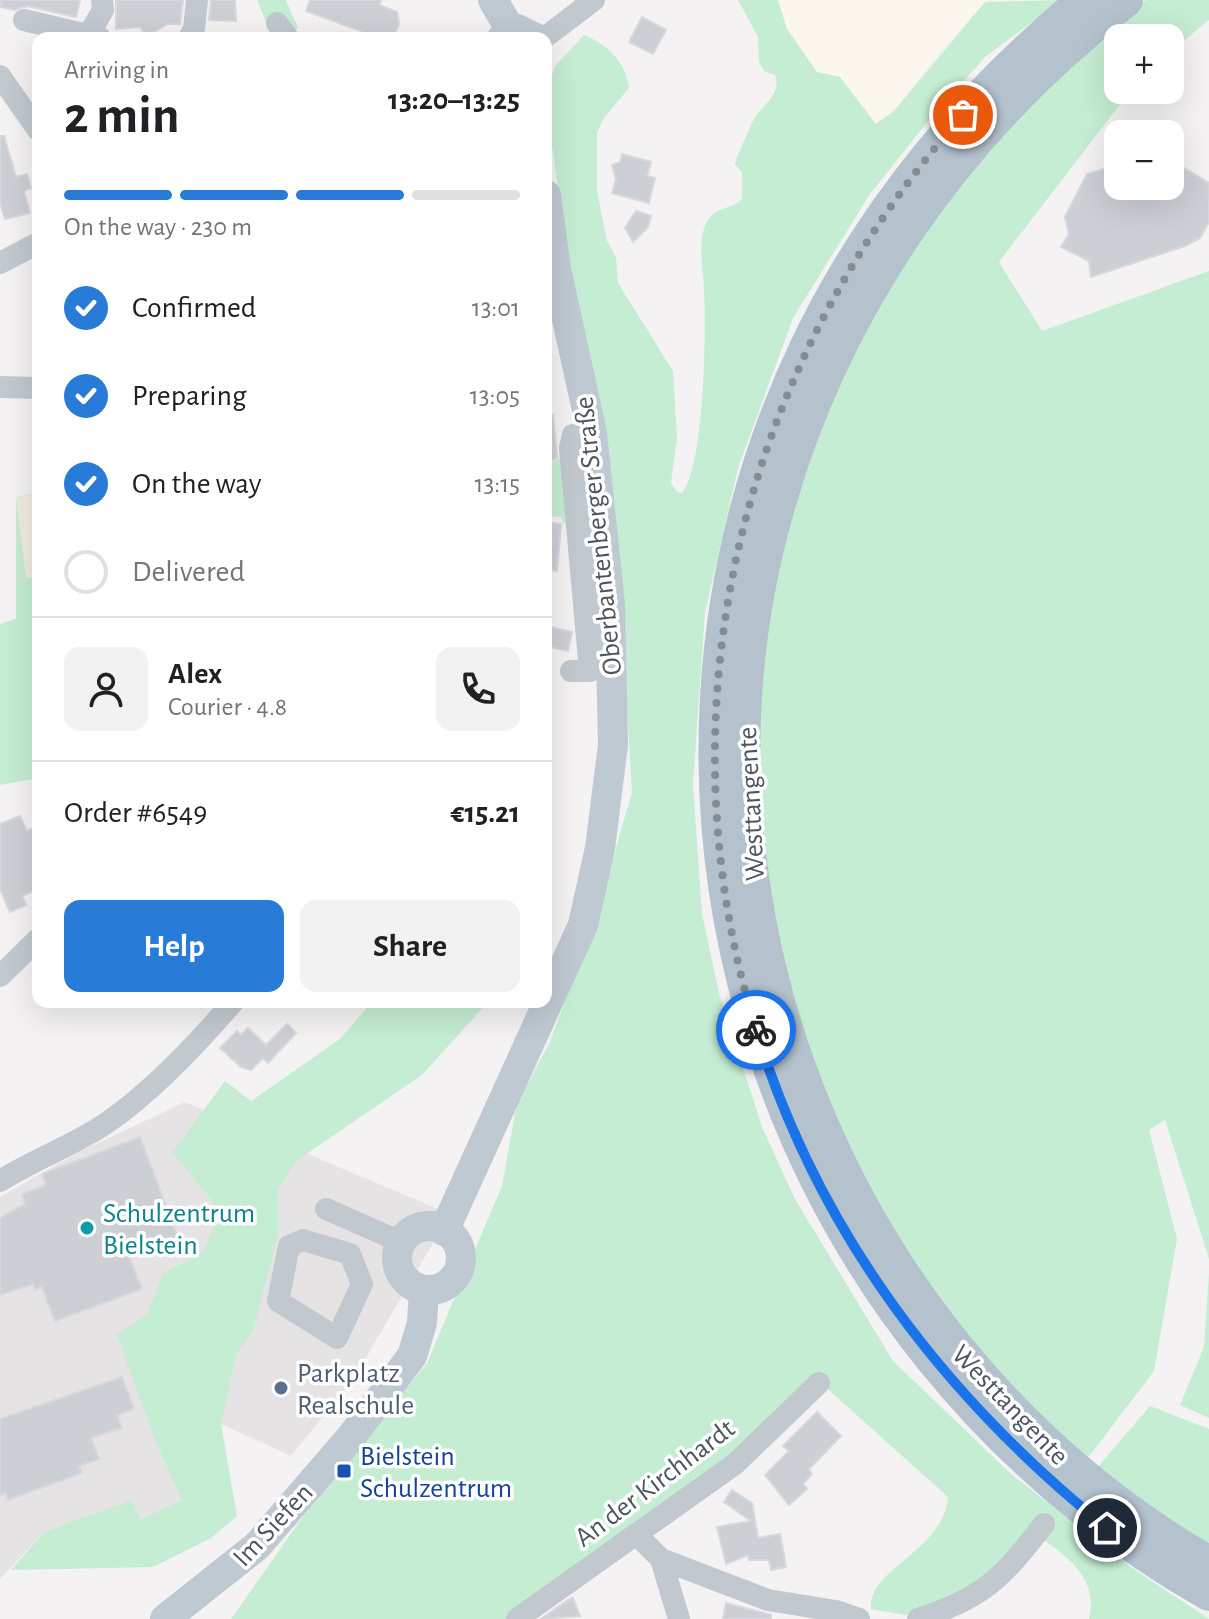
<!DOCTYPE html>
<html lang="en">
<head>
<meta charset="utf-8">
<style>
  body { margin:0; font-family:"Alegreya Sans",sans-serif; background:#f2f2f2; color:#202124; height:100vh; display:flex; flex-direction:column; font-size:30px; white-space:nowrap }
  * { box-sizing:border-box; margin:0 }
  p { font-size:26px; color:#757577 }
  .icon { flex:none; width:44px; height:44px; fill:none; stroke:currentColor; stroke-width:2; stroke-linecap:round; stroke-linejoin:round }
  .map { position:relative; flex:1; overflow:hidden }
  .details { position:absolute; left:32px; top:32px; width:520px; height:976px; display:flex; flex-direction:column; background:#fff; border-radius:16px; box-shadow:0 8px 32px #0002 }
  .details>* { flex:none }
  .fabs { position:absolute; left:1104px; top:24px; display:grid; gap:16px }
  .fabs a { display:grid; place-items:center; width:80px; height:80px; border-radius:16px; background:#fff; box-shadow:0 8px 32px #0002; font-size:40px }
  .pin { position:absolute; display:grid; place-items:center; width:68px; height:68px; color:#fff; margin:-34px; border:4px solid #fff; border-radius:50%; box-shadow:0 2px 8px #0007 }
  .courier { position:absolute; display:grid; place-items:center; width:80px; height:80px; margin:-40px; border:6px solid #1a73e8; border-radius:50%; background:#fff; color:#222; box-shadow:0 2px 10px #0007 }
  .summary em { font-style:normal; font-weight:600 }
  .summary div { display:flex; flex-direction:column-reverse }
  .summary { display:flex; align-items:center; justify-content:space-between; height:136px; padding:0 32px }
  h1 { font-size:52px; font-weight:600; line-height:60px }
  .bar { display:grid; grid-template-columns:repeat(4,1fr); gap:12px 8px; align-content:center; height:96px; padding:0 32px }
  .bar i { height:10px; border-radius:6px; background:#e0e0e0 }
  .bar .current { background:#287cd8 }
  .bar p { grid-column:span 4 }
  .line { display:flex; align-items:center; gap:20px; padding:0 32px; border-top:2px solid #e0e0e0 }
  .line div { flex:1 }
  .round { display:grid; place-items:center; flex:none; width:84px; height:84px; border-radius:16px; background:#f2f2f2 }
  ol { padding:0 32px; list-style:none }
  li { display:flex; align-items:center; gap:24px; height:88px }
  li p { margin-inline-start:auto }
  li .icon { padding:8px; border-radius:50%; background:#287cd8; color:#fff; stroke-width:4 }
  li:last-child { color:#757577 }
  li i { width:44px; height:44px; border:4px solid #e0e0e0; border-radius:50% }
  .cta { display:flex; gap:16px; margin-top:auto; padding:16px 32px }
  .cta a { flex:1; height:92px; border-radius:16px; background:#287cd8; color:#fff; font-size:32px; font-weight:600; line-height:92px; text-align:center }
  .cta a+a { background:#f2f2f2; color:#202124 }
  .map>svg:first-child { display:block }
  .commercial { fill:#fcf7ee }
  .education { fill:#e5e3e3 }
  .green { fill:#c5edd3 }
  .sand { fill:#f0ebe2 }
  .building { fill:#cccfd4; stroke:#d6d8dd; stroke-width:2 }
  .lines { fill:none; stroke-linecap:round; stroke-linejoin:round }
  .minor { stroke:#c1c9cf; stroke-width:22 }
  .secondary { stroke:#bfc9d2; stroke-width:30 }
  .primary { stroke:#b4c2ce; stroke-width:34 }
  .done { stroke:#868d92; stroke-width:8; stroke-dasharray:0 14.4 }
  .route { stroke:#1a73e8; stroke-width:10 }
  .culture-dot { fill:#0f9aa8; stroke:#fff; stroke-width:3 }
  .service-dot { fill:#5c6f8a; stroke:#fff; stroke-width:3 }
  .transit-dot { fill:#1a4fb4; stroke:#fff; stroke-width:3 }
  .labels { text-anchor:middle; stroke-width:7; stroke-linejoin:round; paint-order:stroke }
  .street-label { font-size:28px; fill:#4b565e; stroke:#fff }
  .culture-label { font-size:28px; fill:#0d838f; stroke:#fff; text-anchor:start }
  .service-label { font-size:28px; fill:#4e5e75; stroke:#fff; text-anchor:start }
  .transit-label { font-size:28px; fill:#164399; stroke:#fff; text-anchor:start }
</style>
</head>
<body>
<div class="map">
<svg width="1209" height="1619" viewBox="0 0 1209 1619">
  <rect width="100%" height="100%" fill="#f4f2f2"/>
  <path class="commercial" d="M778 0H988L936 55 894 111 875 124 840 77 817 72 786 28Z"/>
  <path class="education" d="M185 1102 450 1214 354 1378 291 1456 221 1424 182 1500 141 1519 132 1501 44 1532 0 1579V1197L79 1152Z"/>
  <path class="green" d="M257 0H286L298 28 290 34 268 26Z
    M738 0H778L787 29 817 72 840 77 876 124 894 111 985 2 1062 0 986 56 932 116 870 194 793 318 738 468 705 612 693 784 702 914 719 993 762 1127 795 1199 893 1361 1011 1474 1135 1570 1209 1619H1089C1099 1576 1066 1557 1035 1533L1008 1566 938 1608 905 1615 871 1609C866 1570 944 1551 948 1497L821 1383 726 1469 511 1619H231L304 1515 427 1363 502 1186 517 1103 550 1042 597 914 632 792 622 627 546 104V89L556 65 584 35C607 44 626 62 629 88L604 118 597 133V191L607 241 616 257 618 283 673 371 677 438 671 483 677 492 682 493C705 466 706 328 704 288 703 269 697 239 707 222 716 206 731 210 742 199V173L735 164C735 160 754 117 758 113 768 101 781 92 775 75L764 71 759 62 758 37Z
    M1146 0H1209V20L1170 52V38H1118V90H1131L999 262 1042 331 1209 271V1259L1165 1120 1149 1130 1177 1239 1154 1371 1091 1454 1082 1460 970 1349 843 1148 791 1007 757 815 758 685 773 569 808 446 877 300 948 193 1033 97 1113 24Z
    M563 455 574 521 563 523 561 517 546 516C546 498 549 484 547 467Z
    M38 493V778L0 785V624L16 619V497Z
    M372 1002H488L422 1075 296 1161 278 1189 279 1231 253 1331 236 1354 221 1424 237 1516 211 1538 153 1567 11 1570 44 1532 132 1500 141 1519 182 1500 155 1440 117 1335 147 1315 163 1274 203 1252 214 1226 212 1200 172 1153 225 1081 251 1101 340 1039Z
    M1209 1273V1418L1180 1405 1204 1347Z
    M1150 1406 1209 1429V1549L1096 1469Z"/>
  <path class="sand" d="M38 494V577L26 578 16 497Z"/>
  <path class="building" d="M1 0H80L76 17 27 6 15 10 1 7Z
    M116 0H183L180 24H167L147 37 140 27 116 29Z
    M211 0H235L236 21 209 20Z
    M310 0H381L379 5 397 12 399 24 393 38H359L361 31 306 11Z
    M642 17 666 30 653 54 629 42Z
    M0 136H4L16 177 27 174 31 188 24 191 30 213 5 219 0 203Z
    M622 154 651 162 647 176 655 178 649 203 612 193 616 179 612 165 620 162Z
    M1118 165V186H1170V172L1184 168 1209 183V222L1200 238 1185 246 1091 277 1089 261 1061 247 1069 234 1065 217 1087 174Z
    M636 211 651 216 648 227 633 242 625 228Z
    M553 415 557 457 546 466V416Z
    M546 522 561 524 557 571 546 570Z
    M546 626 572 632 568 651 546 646Z
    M20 816 27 831 38 826V889L22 896 26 905 10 912 0 889V824Z
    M287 1024 296 1033 268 1063 263 1058 251 1070 241 1067 220 1048 237 1031 241 1035 248 1028 266 1045Z
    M140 1137 178 1238 129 1256 142 1289 55 1321 42 1287 35 1290 33 1284 0 1295V1218L25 1204 22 1194 46 1185 42 1174Z
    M122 1377 134 1409 117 1415 122 1428 91 1438 99 1459 79 1466 82 1473 8 1500 5 1493 0 1495V1419Z
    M817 1412 841 1436 809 1469 812 1474 803 1484 807 1489 789 1505 765 1475 789 1451 783 1446Z
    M732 1490 752 1503 758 1538 780 1534 786 1567 771 1570 769 1560H749L748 1555 726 1564 717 1527 751 1521 724 1502Z
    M573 1598 580 1616 541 1619 568 1600Z
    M726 1603 771 1615V1619H723Z"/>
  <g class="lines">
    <path class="minor" d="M24 20 100 38
      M277 23 288 38
      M89 34 103 10 102 0
      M189 38 194 29 197 0
      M544 38 594 0
      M0 76 38 130
      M0 263 38 243
      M0 387 38 388
      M571 671H590L570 448 573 435 592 433
      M0 976 38 939
      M0 1181C34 1159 75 1145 108 1122 154 1090 197 1044 233 1002
      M326 1209 401 1242
      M303 1240 350 1254 362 1284 337 1338 278 1301 289 1246Z
      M637 1535 661 1559 768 1600 836 1611 859 1619
      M661 1559 679 1619
      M517 1619 735 1464 819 1383
      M918 1619C984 1598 1002 1578 1044 1524"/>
    <path class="secondary" d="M493 0 511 31
      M502 38 517 29 535 38
      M397 1258a32 32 0 1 1 64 0a32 32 0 1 1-64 0Z
      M444 1231 583 925 600 848 613 745 610 604 592 433 556 269 546 195
      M165 1619 257 1546 351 1437 412 1356 422 1323 424 1290"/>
    <path class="primary" d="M1084 0C969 95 872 211 807 346 590 802 773 1346 1209 1594
      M1126 0C952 134 826 318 771 532 669 928 857 1360 1209 1563"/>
  </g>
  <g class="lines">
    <path class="done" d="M756 1030C657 708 741 365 963 115"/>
    <path class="route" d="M756 1030C818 1232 944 1397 1107 1528"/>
  </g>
  <circle class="culture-dot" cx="87" cy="1228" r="8"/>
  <circle class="service-dot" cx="281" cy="1388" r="8"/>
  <rect class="transit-dot" x="336" y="1463" width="16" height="16" rx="4"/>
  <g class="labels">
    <g class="street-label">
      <text transform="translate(597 536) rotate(-96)" y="10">Oberbantenberger Straße</text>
      <text transform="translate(750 804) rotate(-93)" y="10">Westtangente</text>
      <text transform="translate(1011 1404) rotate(46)" y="10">Westtangente</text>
      <text transform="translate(654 1482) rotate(-37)" y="10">An der Kirchhardt</text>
      <text transform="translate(272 1524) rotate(-47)" y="10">Im Siefen</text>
    </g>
    <g class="culture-label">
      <text x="103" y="1222">Schulzentrum<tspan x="103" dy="32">Bielstein</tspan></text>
    </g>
    <g class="service-label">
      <text x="297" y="1382">Parkplatz<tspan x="297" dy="32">Realschule</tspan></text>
    </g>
    <g class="transit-label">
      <text x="360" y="1465">Bielstein<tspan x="360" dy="32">Schulzentrum</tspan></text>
    </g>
  </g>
</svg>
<div class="fabs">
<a>+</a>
<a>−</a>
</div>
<div class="pin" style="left:963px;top:115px;background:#ea580c"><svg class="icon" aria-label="bag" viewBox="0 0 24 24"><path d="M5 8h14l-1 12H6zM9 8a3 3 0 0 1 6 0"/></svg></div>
<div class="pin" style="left:1107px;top:1528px;background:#1f2937"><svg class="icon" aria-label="home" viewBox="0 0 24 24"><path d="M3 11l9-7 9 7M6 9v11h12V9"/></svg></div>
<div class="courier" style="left:756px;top:1030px"><svg class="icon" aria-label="bike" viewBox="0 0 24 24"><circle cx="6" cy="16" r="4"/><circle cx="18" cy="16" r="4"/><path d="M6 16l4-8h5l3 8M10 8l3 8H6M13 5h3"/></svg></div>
<section class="details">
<div class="summary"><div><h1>2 min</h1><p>Arriving in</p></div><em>13:20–13:25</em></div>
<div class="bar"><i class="current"></i><i class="current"></i><i class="current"></i><i></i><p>On the way · 230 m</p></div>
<ol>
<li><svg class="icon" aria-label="check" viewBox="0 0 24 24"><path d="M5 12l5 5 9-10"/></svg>Confirmed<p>13:01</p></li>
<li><svg class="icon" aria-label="check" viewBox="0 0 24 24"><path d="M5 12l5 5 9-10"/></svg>Preparing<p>13:05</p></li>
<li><svg class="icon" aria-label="check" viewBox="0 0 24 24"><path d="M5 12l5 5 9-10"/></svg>On the way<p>13:15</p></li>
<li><i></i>Delivered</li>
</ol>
<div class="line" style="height:144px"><a class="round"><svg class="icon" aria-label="person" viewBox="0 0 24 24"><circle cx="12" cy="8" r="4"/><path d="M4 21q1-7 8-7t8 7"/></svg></a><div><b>Alex</b><p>Courier · 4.8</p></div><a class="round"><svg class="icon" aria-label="phone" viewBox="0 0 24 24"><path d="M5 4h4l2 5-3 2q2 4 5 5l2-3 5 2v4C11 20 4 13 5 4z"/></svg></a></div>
<div class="line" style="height:104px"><div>Order #6549</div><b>€15.21</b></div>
<div class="cta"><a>Help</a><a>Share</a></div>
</section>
</div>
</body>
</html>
